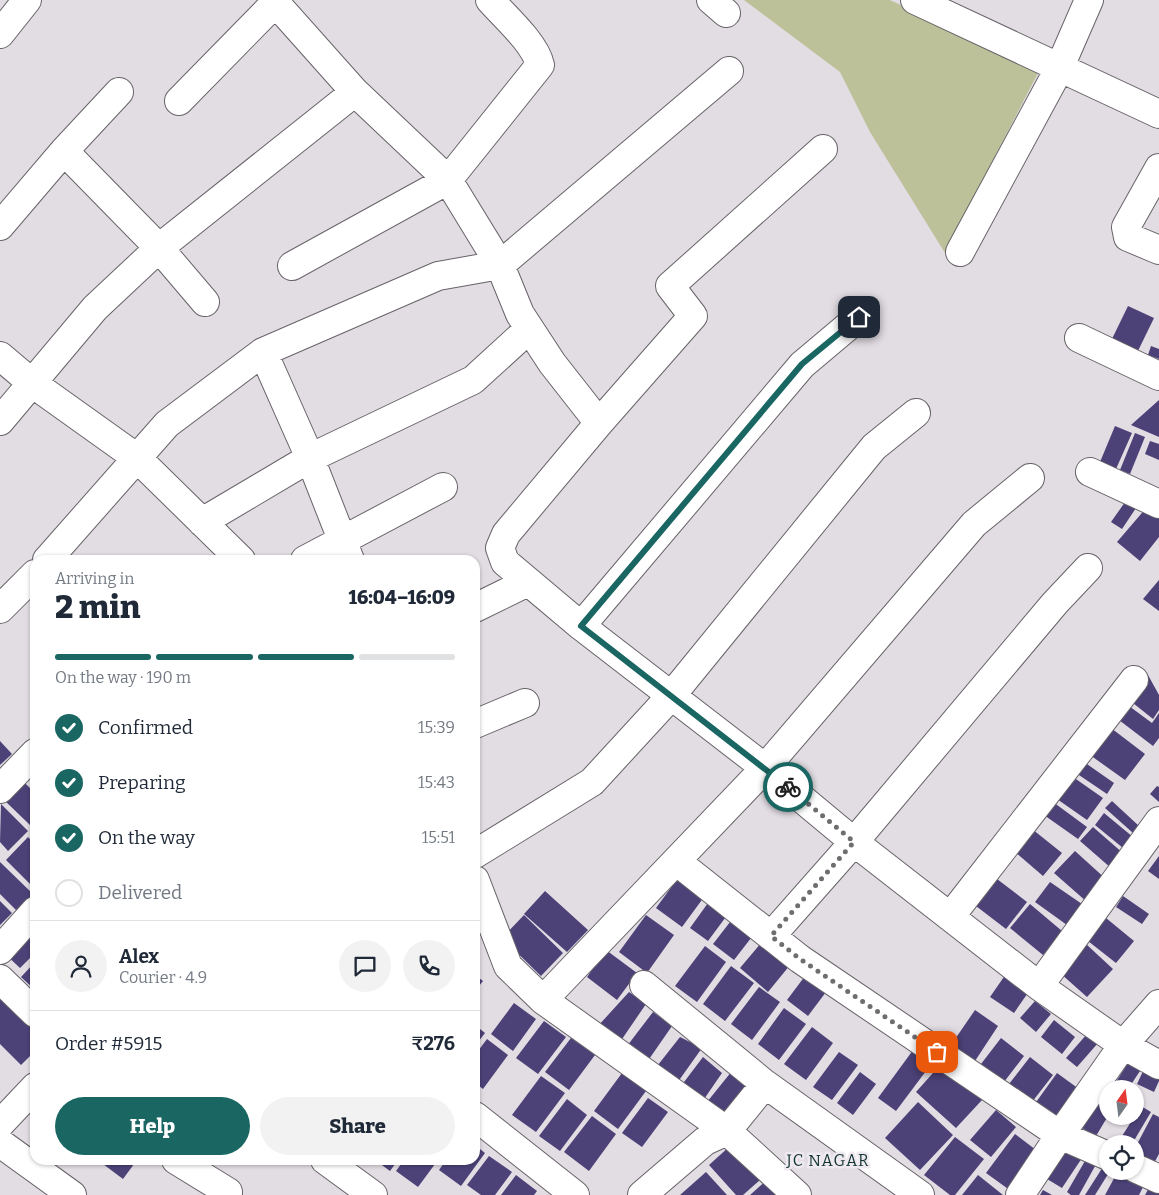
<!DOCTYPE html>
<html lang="en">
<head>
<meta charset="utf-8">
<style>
  body { margin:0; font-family:Bitter,serif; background:#f2f2f3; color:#1f2937; height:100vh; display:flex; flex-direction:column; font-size:19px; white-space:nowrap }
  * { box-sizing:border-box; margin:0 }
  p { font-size:16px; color:#747a83 }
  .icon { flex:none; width:28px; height:28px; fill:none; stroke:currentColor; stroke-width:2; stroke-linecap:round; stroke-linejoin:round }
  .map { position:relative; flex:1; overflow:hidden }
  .side { position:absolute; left:30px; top:555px; width:450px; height:610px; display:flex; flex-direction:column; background:#fff; border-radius:15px; box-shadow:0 1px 4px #0004 }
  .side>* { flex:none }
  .needle { width:32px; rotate:14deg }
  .controls { position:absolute; left:1099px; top:1080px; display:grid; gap:10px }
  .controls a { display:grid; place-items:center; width:45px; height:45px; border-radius:50%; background:#fff; box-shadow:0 1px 4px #0004; font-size:25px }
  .pin { position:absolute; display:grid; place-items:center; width:42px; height:42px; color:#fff; margin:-21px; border-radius:10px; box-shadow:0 2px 8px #0006 }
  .courier { position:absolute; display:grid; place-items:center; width:50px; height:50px; margin:-25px; border:4px solid #196662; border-radius:50%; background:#fff; color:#222; box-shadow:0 1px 6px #0007 }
  .summary em { font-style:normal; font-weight:800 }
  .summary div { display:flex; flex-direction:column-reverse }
  .summary { display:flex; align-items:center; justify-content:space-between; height:85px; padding:0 25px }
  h1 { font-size:32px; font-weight:800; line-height:38px }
  .bar { display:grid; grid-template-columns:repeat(4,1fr); gap:8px 5px; align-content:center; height:60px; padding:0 25px }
  .bar i { height:6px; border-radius:4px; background:#e0e1e3 }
  .bar .selected { background:#196662 }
  .bar p { grid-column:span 4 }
  .line { display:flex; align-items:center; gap:12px; padding:0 25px; border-top:1px solid #e0e1e3 }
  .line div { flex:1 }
  .round { display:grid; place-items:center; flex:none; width:52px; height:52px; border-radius:26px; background:#f2f2f3 }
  ol { padding:0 25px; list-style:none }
  li { display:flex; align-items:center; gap:15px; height:55px }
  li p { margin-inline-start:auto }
  li .icon { padding:5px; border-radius:50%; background:#196662; color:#fff; stroke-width:4 }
  li:last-child { color:#747a83 }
  li i { width:28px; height:28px; border:2px solid #e0e1e3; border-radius:50% }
  .primary-button { display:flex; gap:10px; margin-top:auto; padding:10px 25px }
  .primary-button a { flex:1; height:58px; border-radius:30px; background:#196662; color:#fff; font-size:20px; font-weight:800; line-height:58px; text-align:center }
  .primary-button a+a { background:#f2f2f3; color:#1f2937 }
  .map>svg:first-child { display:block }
  .green { fill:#bdc199 }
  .building { fill:#4c4278 }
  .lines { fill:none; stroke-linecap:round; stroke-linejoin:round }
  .minor-casing { stroke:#676368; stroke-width:30 }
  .minor { stroke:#fff; stroke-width:28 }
  .done { stroke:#706d71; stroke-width:5; stroke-dasharray:0 9 }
  .route { stroke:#196662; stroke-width:6 }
  .labels { text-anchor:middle; stroke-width:5; stroke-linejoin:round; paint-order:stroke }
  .neighbourhood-label { font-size:16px; letter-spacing:1px; fill:#133533; stroke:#efe9f0 }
</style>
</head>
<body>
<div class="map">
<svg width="1159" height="1195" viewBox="0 0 1159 1195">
  <rect width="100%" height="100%" fill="#e2dce3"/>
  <path class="green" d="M744 0H890L1039 71 945 253 870 132 840 72Z"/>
  <path class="building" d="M1128 306 1154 318 1136 355 1110 343Z
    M1151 346 1159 349V359L1148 355Z
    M1159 400V437L1131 425Z
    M1115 426 1132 433 1116 469 1100 462Z
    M1135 433 1145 437 1130 474 1120 470Z
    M1150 441 1159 444V460L1145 454Z
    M1130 495 1140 502 1122 529 1111 522Z
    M1147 507 1159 517V537L1140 561 1117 542Z
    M1159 580V611L1143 599Z
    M1148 675 1159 695V710L1153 719 1128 699Z
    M1129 706 1152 723 1159 713V738L1153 746 1119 720Z
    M1111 728 1145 754 1125 780 1090 755Z
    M0 741 12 754 0 765Z
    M1084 762 1114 783 1107 794 1076 773Z
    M1073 777 1103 798 1087 820 1057 799Z
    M22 780 35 793V821L30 825 3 799Z
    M1157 786 1159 787V802L1150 794Z
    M1112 801 1139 826 1133 833 1105 808Z
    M1053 802 1087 827 1078 839 1044 815Z
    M1 804 28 831 8 851 0 842Z
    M1104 813 1133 837 1123 848 1095 825Z
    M1093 827 1124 854 1111 868 1080 841Z
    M1032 829 1062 853 1043 876 1014 851Z
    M28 837 35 844V889L6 860Z
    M1075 851 1107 880 1087 902 1054 873Z
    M1159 856V879L1148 871Z
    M0 862 34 895 17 911 0 894Z
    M681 874 707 893 682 927 656 908Z
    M997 879 1027 902 1006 929 976 906Z
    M1050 882 1082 904 1067 925 1035 902Z
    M545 891 588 930 567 952 524 914Z
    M713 896 731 910 708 941 690 928Z
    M1123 896 1149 914 1142 924 1116 907Z
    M0 901 12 913 0 925Z
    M1030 904 1062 931 1043 955 1010 928Z
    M737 913 758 929 734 960 713 944Z
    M524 915 563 953 541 976 502 938Z
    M646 915 674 935 647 973 619 952Z
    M35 918V953L20 968 2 951Z
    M1106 918 1134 941 1116 963 1088 941Z
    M767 936 795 959 768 992 740 968Z
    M1086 944 1113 969 1087 997 1060 973Z
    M705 946 726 962 697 1002 675 986Z
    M606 950 637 973 617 1000 587 977Z
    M35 962V990L21 977Z
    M731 966 754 983 725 1021 703 1004Z
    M811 968 832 984 808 1016 787 1000Z
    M1008 971 1032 987 1014 1013 990 997Z
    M475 975 483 981 475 991Z
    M759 987 780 1002 752 1040 731 1024Z
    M629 992 646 1004 620 1042 598 1026Z
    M0 993 35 1029V1051L21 1065 0 1044Z
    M1035 1001 1051 1014 1036 1032 1020 1018Z
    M514 1003 536 1019 513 1051 491 1034Z
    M784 1008 806 1024 779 1060 758 1044Z
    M975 1010 998 1026 975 1061 951 1045Z
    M653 1012 672 1026 645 1065 624 1050Z
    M1054 1020 1075 1037 1062 1054 1041 1037Z
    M544 1021 566 1037 538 1074 516 1058Z
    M475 1025 485 1033 475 1046Z
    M812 1027 833 1043 806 1080 784 1064Z
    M1087 1034 1098 1043 1077 1067 1066 1058Z
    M680 1037 702 1048 675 1086 654 1070Z
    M571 1038 595 1055 569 1090 545 1072Z
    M1001 1038 1024 1056 1004 1082 981 1064Z
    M487 1039 508 1055 483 1089 475 1083V1055Z
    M916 1046 935 1059 896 1111 878 1098Z
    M839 1052 858 1065 832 1100 813 1087Z
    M703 1057 722 1073 700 1105 678 1090Z
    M1030 1057 1053 1075 1032 1102 1009 1084Z
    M1128 1063 1140 1071 1128 1089H1120L1114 1085Z
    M941 1064 982 1100 956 1128 916 1092Z
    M1145 1067 1159 1074V1081L1154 1092 1137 1084Z
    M732 1071 750 1087 726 1124 703 1107Z
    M860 1072 876 1084 853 1115 837 1103Z
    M622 1073 646 1091 618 1129 594 1111Z
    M1057 1073 1079 1089 1056 1121 1034 1105Z
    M541 1076 565 1093 536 1132 512 1115Z
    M1105 1089 1108 1091V1116L1096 1136 1082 1128Z
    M648 1098 668 1112 642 1147 622 1133Z
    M567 1099 587 1115 560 1151 539 1136Z
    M918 1102 953 1135 920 1170 885 1138Z
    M1141 1106 1151 1112 1132 1144H1117Z
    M996 1110 1016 1127 991 1157 970 1140Z
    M1153 1114 1159 1117V1154L1153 1165 1135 1156V1148Z
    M592 1116 616 1134 589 1171 564 1152Z
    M1015 1134 1040 1153 1011 1191 986 1173Z
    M955 1137 984 1159 955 1195H950L924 1175Z
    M475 1145 485 1153 461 1186 439 1170 446 1160H475Z
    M730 1146 760 1180 743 1195H736L709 1165Z
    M1066 1148 1082 1158 1062 1188 1047 1179Z
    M1089 1154 1099 1159 1079 1195H1071L1067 1192Z
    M489 1156 512 1172 495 1195H481L467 1185Z
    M1108 1159V1171H1110L1095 1195H1085Z
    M100 1160H137L123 1179 99 1161Z
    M375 1160H398L390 1171Z
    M404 1160H438L418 1187 396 1171Z
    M1118 1171H1123L1145 1183 1139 1195H1105Z
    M706 1172 727 1195H680Z
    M516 1175 537 1191 534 1195H501Z
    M978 1175 1003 1195H962Z
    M768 1179 782 1195H750Z
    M1152 1182 1159 1187V1195H1145Z
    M1043 1190 1052 1195H1040Z"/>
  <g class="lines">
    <defs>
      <path id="minor" d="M711 0 726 13
        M915 0 1159 114
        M0 34 27 0
        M355 92 448 180 500 265 520 314 552 363 599 423
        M179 101 275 3
        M823 149 670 286 693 316 599 423 506 534 500 548 505 562 581 626 765 768 854 842 1039 986 1123 1045 1159 1065
        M64 151 159 248 205 302
        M1159 168 1126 227 1128 237 1159 250
        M0 226 64 151 119 92
        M960 252 1059 69 1089 0
        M292 266 448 180 540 65C535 43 505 17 490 0
        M1079 338 1159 376
        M263 352 310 458 350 560
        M0 356 32 383 137 458 241 560
        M0 421 95 308 159 248 355 92 273 0
        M1090 472 1159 504
        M202 522 310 458 473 380 529 329
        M47 560 167 424 263 352 438 276 500 265 729 71
        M305 560 443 487
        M475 608 528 582
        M0 609 35 574
        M581 626 802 365 859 317
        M475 724 525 703
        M0 789 35 753
        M475 854 592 782 671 696 874 447 916 413
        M676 861 800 959 1060 1135 1108 1156
        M475 880 508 966 543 1000
        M950 917 1134 680
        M771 936 854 842 1055 603 1088 568
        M0 950 35 911
        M0 979 35 1013
        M644 985 765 1084 920 1195
        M1039 986 1159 821
        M765 1084 727 1131 797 1195
        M475 1116 575 1195
        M0 1124 35 1087
        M0 1143 72 1195
        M176 1160 228 1192 225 1195
        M325 1160 373 1195
        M1135 1168 1159 1179
        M642 1195 705 1141 727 1131 543 1000 765 768 974 524 1030 478
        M1020 1195 1060 1135 1123 1045 1159 1004"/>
    </defs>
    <use href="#minor" class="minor-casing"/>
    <use href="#minor" class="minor"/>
  </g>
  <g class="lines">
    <path class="done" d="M788 787 854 842 771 936 800 959 937 1052"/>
    <path class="route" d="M788 787 581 626 802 364 859 317"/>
  </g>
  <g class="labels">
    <g class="neighbourhood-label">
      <text x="828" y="1166">JC NAGAR</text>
    </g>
  </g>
</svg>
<div class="controls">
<a><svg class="needle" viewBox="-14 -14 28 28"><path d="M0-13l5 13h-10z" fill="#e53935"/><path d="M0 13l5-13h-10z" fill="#747a83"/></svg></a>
<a><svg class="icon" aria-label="locate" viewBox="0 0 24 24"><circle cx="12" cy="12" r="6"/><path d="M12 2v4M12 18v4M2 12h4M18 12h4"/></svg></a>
</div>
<div class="pin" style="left:937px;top:1052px;background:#ea580c"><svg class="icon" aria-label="bag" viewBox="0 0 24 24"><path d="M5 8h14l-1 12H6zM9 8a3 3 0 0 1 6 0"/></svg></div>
<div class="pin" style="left:859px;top:317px;background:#1f2937"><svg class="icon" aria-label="home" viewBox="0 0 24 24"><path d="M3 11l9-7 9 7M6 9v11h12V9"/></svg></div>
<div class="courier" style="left:788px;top:787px"><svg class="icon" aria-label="bike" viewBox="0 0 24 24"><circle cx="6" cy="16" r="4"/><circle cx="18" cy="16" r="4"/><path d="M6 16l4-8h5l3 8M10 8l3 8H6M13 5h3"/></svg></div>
<section class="side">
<div class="summary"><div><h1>2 min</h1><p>Arriving in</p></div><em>16:04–16:09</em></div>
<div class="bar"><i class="selected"></i><i class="selected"></i><i class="selected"></i><i></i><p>On the way · 190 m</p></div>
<ol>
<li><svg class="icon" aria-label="check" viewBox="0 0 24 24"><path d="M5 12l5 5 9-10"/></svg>Confirmed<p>15:39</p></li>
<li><svg class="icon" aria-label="check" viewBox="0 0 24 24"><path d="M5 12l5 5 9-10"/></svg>Preparing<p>15:43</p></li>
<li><svg class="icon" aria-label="check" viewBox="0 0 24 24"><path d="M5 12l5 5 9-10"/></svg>On the way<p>15:51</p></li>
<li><i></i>Delivered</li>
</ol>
<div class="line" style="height:90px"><a class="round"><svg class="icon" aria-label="person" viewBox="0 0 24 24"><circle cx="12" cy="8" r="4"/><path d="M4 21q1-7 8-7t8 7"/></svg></a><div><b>Alex</b><p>Courier · 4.9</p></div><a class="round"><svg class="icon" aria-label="chat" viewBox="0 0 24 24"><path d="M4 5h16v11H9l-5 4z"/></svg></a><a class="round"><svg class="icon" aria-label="phone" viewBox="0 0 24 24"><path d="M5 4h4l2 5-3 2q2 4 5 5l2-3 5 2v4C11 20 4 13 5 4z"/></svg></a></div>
<div class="line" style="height:65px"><div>Order #5915</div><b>₹276</b></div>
<div class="primary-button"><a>Help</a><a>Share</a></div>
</section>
</div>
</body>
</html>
